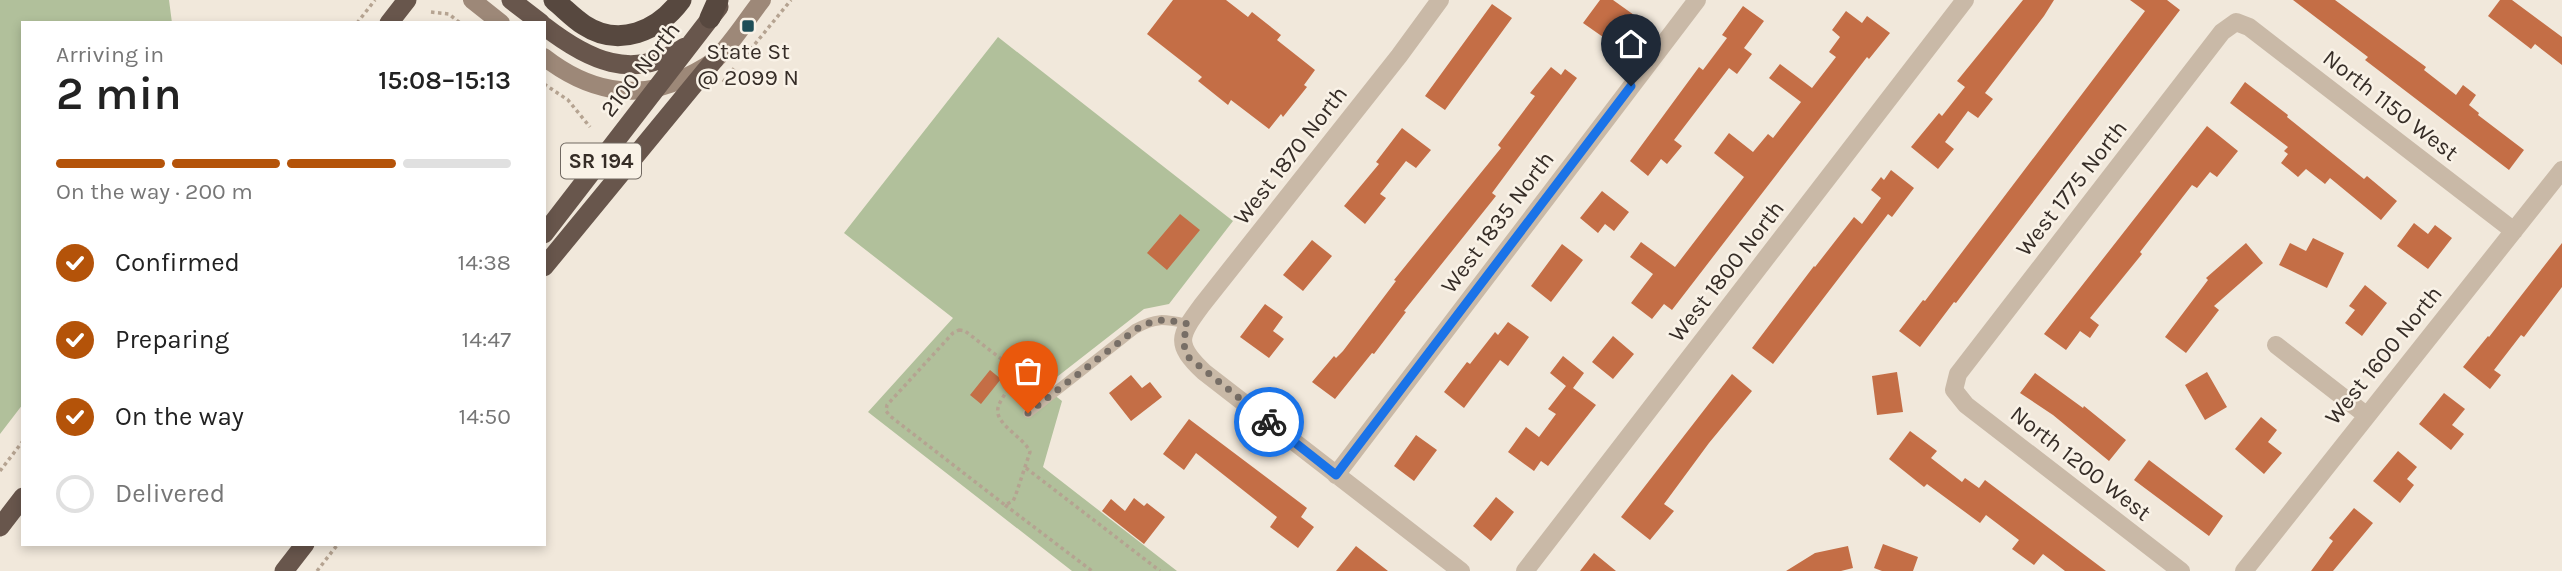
<!DOCTYPE html>
<html lang="en">
<head>
<meta charset="utf-8">
<style>
  body { margin:0; font-family:Karla,sans-serif; background:#f6f6f6; color:#222; height:100vh; display:flex; flex-direction:column; font-size:26px; white-space:nowrap }
  * { box-sizing:border-box; margin:0 }
  p { font-size:23px; color:#767676 }
  .icon { flex:none; width:38px; height:38px; fill:none; stroke:currentColor; stroke-width:2; stroke-linecap:round; stroke-linejoin:round }
  .map { position:relative; flex:1; overflow:hidden }
  .panel { position:absolute; left:21px; top:21px; width:525px; height:525px; display:flex; flex-direction:column; background:#fff; border-radius:0px; box-shadow:0 4px 10px #0003 }
  .panel>* { flex:none }
  .pin { position:absolute; display:grid; place-items:center; width:60px; height:60px; color:#fff; margin:-72px -30px; border-radius:50% 50% 50% 0; rotate:-45deg; box-shadow:0 0 7px #0007 }
  .pin .icon { rotate:45deg }
  .courier { position:absolute; display:grid; place-items:center; width:70px; height:70px; margin:-35px; border:5px solid #1a73e8; border-radius:50%; background:#fff; color:#222; box-shadow:0 2px 9px #0007 }
  .headline em { font-style:normal; font-weight:600 }
  .headline div { display:flex; flex-direction:column-reverse }
  .headline { display:flex; align-items:center; justify-content:space-between; height:119px; padding:0 35px }
  h1 { font-size:46px; font-weight:600; line-height:52px }
  .bar { display:grid; grid-template-columns:repeat(4,1fr); gap:10px 7px; align-content:center; height:84px; padding:0 35px }
  .bar i { height:9px; border-radius:5px; background:#e0e0e0 }
  .bar .active { background:#b45309 }
  .bar p { grid-column:span 4 }
  ol { padding:0 35px; list-style:none }
  li { display:flex; align-items:center; gap:21px; height:77px }
  li p { margin-inline-start:auto }
  li .icon { padding:7px; border-radius:50%; background:#b45309; color:#fff; stroke-width:4 }
  li:last-child { color:#767676 }
  li i { width:38px; height:38px; border:4px solid #e0e0e0; border-radius:50% }
  .map>svg:first-child { display:block }
  .green { fill:#b1c09b }
  .building { fill:#c46e46 }
  .lines { fill:none; stroke-linecap:round; stroke-linejoin:round }
  .path { stroke:#b5a391; stroke-width:3.5; stroke-dasharray:3.5 3.5; stroke-linecap:butt }
  .service { stroke:#c9b9a7; stroke-width:10 }
  .minor { stroke:#c9b9a7; stroke-width:18 }
  .secondary { stroke:#9d8878; stroke-width:18 }
  .trunk { stroke:#68564c; stroke-width:19 }
  .motorway { stroke:#57483f; stroke-width:21 }
  .done { stroke:#776e66; stroke-width:7; stroke-dasharray:0 12.6 }
  .route { stroke:#1a73e8; stroke-width:9 }
  .poi-dot { fill:#1e4e57; stroke:#f9f2e7; stroke-width:2.5 }
  .labels { text-anchor:middle; stroke-width:5; stroke-linejoin:round; paint-order:stroke }
  .shield { fill:#f9f2e7; stroke:#706861; stroke-width:2 }
  .shield-label { font-size:21px; font-weight:bold; fill:#362d27 }
  .poi-label { font-size:23px; fill:#362d27; stroke:#f9f2e7 }
  .street-label { font-size:23px; fill:#362d27; stroke:#f9f2e7 }
</style>
</head>
<body>
<div class="map">
<svg width="2562" height="571" viewBox="0 0 2562 571">
  <rect width="100%" height="100%" fill="#f1e8db"/>
  <path class="green" d="M0 0H169L172 23H23V404L0 434Z
    M998 37 1233 221 1169 304 1144 309 1044 387 1062 401 1043 467 1177 571H1072L868 412 953 318 844 233Z"/>
  <path class="building" d="M1173 0H1226L1248 17 1252 12 1281 35 1277 40 1315 70 1304 85 1307 87 1283 117 1281 114 1269 129 1231 100 1228 105 1198 81 1202 77 1147 34Z
    M1600 0H1613L1634 15 1622 32 1612 24 1603 37 1583 23Z
    M2023 0H2054L2044 16 1985 93 1993 99 1978 118 1968 111 1945 142 1954 149 1938 169 1911 147 1939 113 1942 116 1965 87 1957 81Z
    M2130 0H2167L2180 10 1956 303 1954 302 1920 347 1899 331 1923 300 1925 301 2145 11Z
    M2293 0H2335L2426 67 2424 70 2456 95 2463 85 2476 95 2469 105 2479 113 2478 115 2524 150 2509 170 2365 60 2368 57Z
    M2500 0H2512L2562 37V65L2535 44 2531 49 2488 16Z
    M1492 4 1512 18 1445 110 1425 96Z
    M1743 6 1764 21 1744 48 1752 54 1737 74 1729 68 1674 140 1682 146 1667 164 1661 159 1648 176 1630 161 1699 67 1703 70 1727 38 1722 35Z
    M1846 11 1862 23 1867 16 1890 33 1869 59 1867 57 1672 310 1664 304 1652 319 1631 303 1653 274 1630 257 1641 242 1675 267 1744 177 1714 153 1729 133 1753 152 1768 134 1773 138 1801 102 1769 78 1780 64 1812 88 1836 57 1829 52 1840 37 1832 30Z
    M1551 67 1561 75 1565 69 1577 78 1492 193 1496 196 1404 311 1406 312 1374 354 1372 353 1335 399 1312 382 1334 356 1336 358 1343 351 1396 281 1394 280 1501 148 1498 145 1535 96 1530 93Z
    M2245 82 2288 115 2287 117 2364 179 2367 176 2397 201 2381 220 2330 178 2325 184 2306 169 2298 177 2281 163 2288 154 2284 151 2288 147 2230 103Z
    M2207 126 2238 151 2217 177 2210 172 2197 188 2192 185 2140 252 2142 254 2090 318 2099 325 2090 338 2080 331 2066 350 2044 334Z
    M1402 128 1431 150 1416 168 1406 161 1380 194 1386 198 1365 224 1344 206 1379 164 1376 162Z
    M1891 170 1914 188 1892 217 1888 214 1773 364 1752 348 1814 266 1815 267 1854 217 1862 224 1881 198 1871 190 1881 177 1884 180Z
    M1602 191 1629 212 1614 231 1605 224 1598 233 1580 218Z
    M1180 214 1200 230 1167 270 1147 253Z
    M2414 223 2428 234 2435 225 2452 238 2428 269 2397 246Z
    M2313 238 2344 253 2327 288 2279 265 2290 243 2306 251Z
    M1312 240 1332 256 1303 291 1283 275Z
    M2246 243 2263 263 2214 306 2219 310 2186 353 2165 337 2208 280 2206 278Z
    M2562 243V287L2524 337 2521 335 2494 370 2501 375 2490 389 2463 367 2488 336 2489 337Z
    M1562 244 1583 260 1551 302 1531 286Z
    M2365 285 2387 303 2362 336 2345 323 2355 310 2349 306Z
    M1265 304 1283 317 1273 331 1284 339 1269 358 1240 337Z
    M1508 322 1529 337 1508 366 1500 360 1464 408 1444 392 1467 362 1470 364 1495 332 1498 335Z
    M1613 336 1634 354 1613 379 1592 362Z
    M1563 356 1584 373 1573 388 1596 405 1548 466 1541 461 1534 471 1508 452 1526 427 1539 437 1556 414 1548 409 1566 386 1550 373Z
    M990 370 1001 379 981 404 970 395Z
    M1897 372 1903 412 1877 415 1872 376Z
    M2207 372 2227 407 2205 420 2185 385Z
    M2035 373 2083 408 2084 406 2126 440 2109 461 2053 415 2020 393Z
    M1732 374 1752 391 1709 443 1664 504 1674 511 1650 540 1621 517Z
    M1131 375 1142 388 1150 382 1162 397 1131 421 1109 393Z
    M2444 393 2465 409 2452 425 2464 434 2451 450 2419 424Z
    M2261 417 2277 430 2268 442 2282 453 2264 474 2235 449Z
    M1189 419 1307 508 1301 517 1314 527 1298 548 1270 527 1277 517 1196 453 1184 470 1163 454Z
    M1910 431 1937 451 1931 458 1962 482 1965 478 1979 488 1985 480 2106 571H2065L2043 554 2034 565 2012 549 2019 540 1986 515 1980 523 1927 484 1924 487 1889 459Z
    M1416 435 1437 450 1414 481 1394 466Z
    M2398 451 2417 467 2407 479 2414 485 2400 503 2373 481Z
    M2149 460 2223 516 2209 536 2134 480Z
    M1496 497 1514 512 1491 541 1473 526Z
    M1134 498 1144 506 1147 503 1165 517 1144 544 1102 511 1111 499 1125 511Z
    M2354 508 2373 523 2333 571H2311L2333 541 2329 538Z
    M1883 544 1918 557 1913 571H1882L1874 568Z
    M1356 546 1388 571H1336Z
    M1848 546 1853 568 1841 571H1786L1815 553Z
    M1594 553 1616 571H1580Z"/>
  <g class="lines">
    <path class="path" d="M431 12 449 14 460 23
      M357 23 375 0
      M746 55 791 0
      M723 82 736 66
      M544 84 568 100 590 127
      M959 330 965 331 1013 368 1017 374C1013 386 1001 396 998 408 994 424 1025 438 1030 452L1015 497 1013 501 1005 505 890 416 886 411 887 405 953 333Z
      M1026 468 1160 571
      M0 471 23 441
      M1005 505 1092 571
      M317 571 338 544"/>
    <path class="service" d="M1028 413 1135 329C1157 317 1164 319 1188 324"/>
    <path class="minor" d="M1440 0 1399 56 1202 305C1179 336 1174 344 1204 372L1461 571
      M2276 345 2366 415
      M1336 475 1697 0
      M1525 571 1965 0
      M2181 571 1966 405 1954 390 1958 374 2222 32 2236 22 2249 27 2514 231
      M2244 571 2562 170"/>
    <path class="secondary" d="M472 0 501 23
      M544 57C585 89 635 103 684 78 694 73 707 67 716 59 733 42 747 19 762 0"/>
    <path class="trunk" d="M511 0 541 23
      M389 23 407 0
      M544 26C588 60 632 82 685 47
      M544 234 719 7
      M544 267 715 59
      M0 527 23 497
      M284 571 305 544"/>
    <path class="motorway" d="M554 0C564 8 573 18 584 25 619 48 658 31 681 0
      M710 18 718 0"/>
  </g>
  <g class="lines">
    <path class="done" d="M1028 413 1135 330C1157 317 1164 319 1188 324L1183 341 1187 356 1269 422"/>
    <path class="route" d="M1269 422 1336 475 1631 86"/>
  </g>
  <rect class="poi-dot" x="741" y="19" width="14" height="14" rx="3.5"/>
  <g class="labels">
    <rect class="shield" x="561" y="143.5" width="80" height="35" rx="5"/>
    <g class="shield-label">
      <text x="601" y="168">SR 194</text>
    </g>
    <g class="poi-label">
      <text x="748" y="59">State St<tspan x="748" dy="26">@ 2099 N</tspan></text>
    </g>
    <g class="street-label">
      <text transform="translate(640 69) rotate(-52)" y="8">2100 North</text>
      <text transform="translate(2391 105) rotate(38)" y="8">North 1150 West</text>
      <text transform="translate(1290 155) rotate(-52)" y="8">West 1870 North</text>
      <text transform="translate(2071 188) rotate(-52)" y="8">West 1775 North</text>
      <text transform="translate(1497 222) rotate(-53)" y="8">West 1835 North</text>
      <text transform="translate(1726 271) rotate(-52)" y="8">West 1800 North</text>
      <text transform="translate(2383 355) rotate(-51)" y="8">West 1600 North</text>
      <text transform="translate(2081 463) rotate(38)" y="8">North 1200 West</text>
    </g>
  </g>
</svg>
<div class="pin" style="left:1028px;top:413px;background:#ea580c"><svg class="icon" aria-label="bag" viewBox="0 0 24 24"><path d="M5 8h14l-1 12H6zM9 8a3 3 0 0 1 6 0"/></svg></div>
<div class="pin" style="left:1631px;top:86px;background:#1f2937"><svg class="icon" aria-label="home" viewBox="0 0 24 24"><path d="M3 11l9-7 9 7M6 9v11h12V9"/></svg></div>
<div class="courier" style="left:1269px;top:422px"><svg class="icon" aria-label="bike" viewBox="0 0 24 24"><circle cx="6" cy="16" r="4"/><circle cx="18" cy="16" r="4"/><path d="M6 16l4-8h5l3 8M10 8l3 8H6M13 5h3"/></svg></div>
<section class="panel">
<div class="headline"><div><h1>2 min</h1><p>Arriving in</p></div><em>15:08–15:13</em></div>
<div class="bar"><i class="active"></i><i class="active"></i><i class="active"></i><i></i><p>On the way · 200 m</p></div>
<ol>
<li><svg class="icon" aria-label="check" viewBox="0 0 24 24"><path d="M5 12l5 5 9-10"/></svg>Confirmed<p>14:38</p></li>
<li><svg class="icon" aria-label="check" viewBox="0 0 24 24"><path d="M5 12l5 5 9-10"/></svg>Preparing<p>14:47</p></li>
<li><svg class="icon" aria-label="check" viewBox="0 0 24 24"><path d="M5 12l5 5 9-10"/></svg>On the way<p>14:50</p></li>
<li><i></i>Delivered</li>
</ol>
</section>
</div>
</body>
</html>
